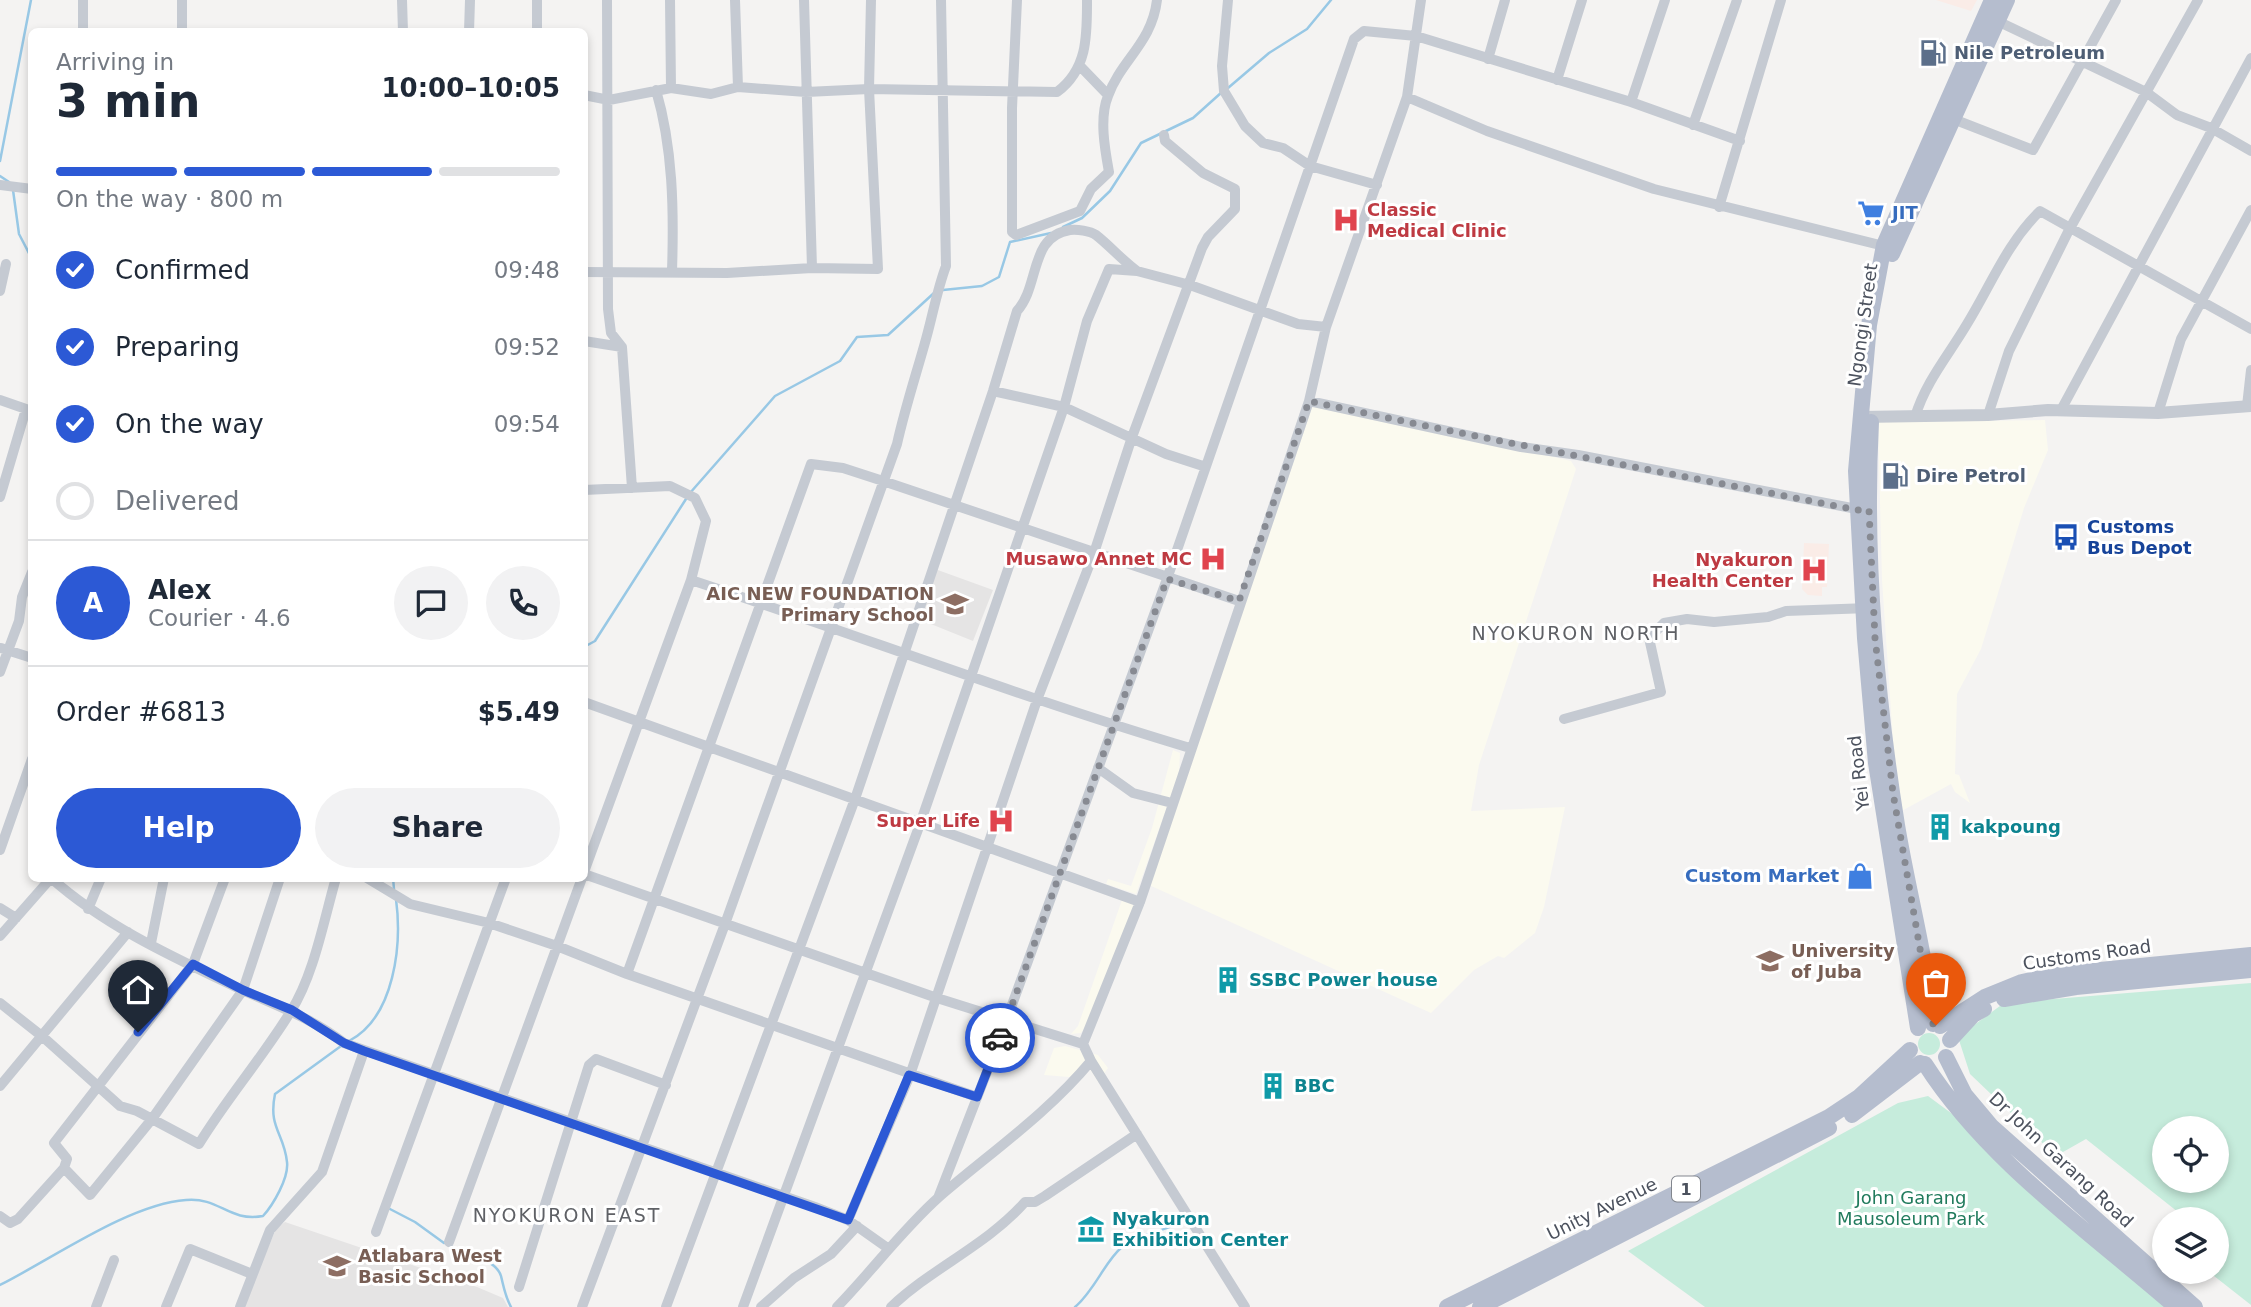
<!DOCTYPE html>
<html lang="en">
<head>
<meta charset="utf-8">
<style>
  body { margin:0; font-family:"DejaVu Sans",sans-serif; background:#f2f2f3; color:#1f2937; height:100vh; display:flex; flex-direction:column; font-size:26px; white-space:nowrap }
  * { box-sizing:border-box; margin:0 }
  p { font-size:23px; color:#747a83 }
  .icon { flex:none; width:38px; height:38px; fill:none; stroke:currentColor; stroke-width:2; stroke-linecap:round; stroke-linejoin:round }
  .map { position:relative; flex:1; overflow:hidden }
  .panel { position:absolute; left:28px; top:28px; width:560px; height:854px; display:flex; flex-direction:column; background:#fff; border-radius:10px; box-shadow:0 4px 10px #0003 }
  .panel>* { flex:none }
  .controls { position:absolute; left:2152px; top:1116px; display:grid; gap:14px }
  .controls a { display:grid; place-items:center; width:77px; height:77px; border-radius:50%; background:#fff; box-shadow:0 4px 10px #0003; font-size:35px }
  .pin { position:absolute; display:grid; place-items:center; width:60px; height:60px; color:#fff; margin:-72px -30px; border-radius:50% 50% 50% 0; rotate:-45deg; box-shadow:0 0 7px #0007 }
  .pin .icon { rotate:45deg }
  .courier { position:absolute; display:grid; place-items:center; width:70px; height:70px; margin:-35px; border:5px solid #2c59d5; border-radius:50%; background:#fff; color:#222; box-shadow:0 2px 9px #0007 }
  .summary em { font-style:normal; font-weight:800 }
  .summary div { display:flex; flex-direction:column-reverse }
  .summary { display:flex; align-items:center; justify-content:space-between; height:119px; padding:0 28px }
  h1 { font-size:46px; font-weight:800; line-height:52px }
  .bar { display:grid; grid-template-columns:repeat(4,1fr); gap:10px 7px; align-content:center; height:84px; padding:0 28px }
  .bar i { height:9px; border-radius:5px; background:#e0e1e3 }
  .bar .current { background:#2c59d5 }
  .bar p { grid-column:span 4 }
  .line { display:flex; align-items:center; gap:18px; padding:0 28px; border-top:2px solid #e0e1e3 }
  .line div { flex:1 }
  .round { display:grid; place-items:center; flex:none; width:74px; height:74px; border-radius:37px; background:#f2f2f3 }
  ol { padding:0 28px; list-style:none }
  li { display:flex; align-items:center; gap:21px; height:77px }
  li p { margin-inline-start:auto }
  li .icon { padding:7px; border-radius:50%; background:#2c59d5; color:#fff; stroke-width:4 }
  li:last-child { color:#747a83 }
  li i { width:38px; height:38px; border:4px solid #e0e1e3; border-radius:50% }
  .cta { display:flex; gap:14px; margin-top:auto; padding:14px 28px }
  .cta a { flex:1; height:80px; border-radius:42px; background:#2c59d5; color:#fff; font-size:28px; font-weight:800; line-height:80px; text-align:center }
  .cta a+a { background:#f2f2f3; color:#1f2937 }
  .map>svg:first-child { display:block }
  .commercial { fill:#fbfaef }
  .education { fill:#e5e4e4 }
  .medical { fill:#faece7 }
  .green { fill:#c6ecdc; fill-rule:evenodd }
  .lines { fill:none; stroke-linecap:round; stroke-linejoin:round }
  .stream { stroke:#98c8e5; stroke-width:2.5 }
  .minor { stroke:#c5cad2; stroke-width:10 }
  .tertiary { stroke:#c5cad2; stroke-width:12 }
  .primary { stroke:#b5bdce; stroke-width:16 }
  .done { stroke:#878a92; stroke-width:7; stroke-dasharray:0 12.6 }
  .route { stroke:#2c59d5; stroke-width:9 }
  .labels { text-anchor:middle; stroke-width:6; stroke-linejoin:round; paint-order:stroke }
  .shield { fill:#fff; stroke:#82868e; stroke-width:2 }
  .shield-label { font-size:16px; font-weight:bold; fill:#4c525e }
  .service-label { font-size:18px; font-weight:bold; fill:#4e5e75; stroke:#fff; text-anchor:start }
  .health-label { font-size:18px; font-weight:bold; fill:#be3a42; stroke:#fff; text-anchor:end }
  .shop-label { font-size:18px; font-weight:bold; fill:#366cbe; stroke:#fff; text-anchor:start }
  .street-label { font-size:18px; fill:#4c525e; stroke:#fff }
  .transit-label { font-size:18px; font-weight:bold; fill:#164399; stroke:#fff; text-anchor:start }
  .education-label { font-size:18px; font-weight:bold; fill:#785e54; stroke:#fff; text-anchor:start }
  .culture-label { font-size:18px; font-weight:bold; fill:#0d838f; stroke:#fff; text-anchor:start }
  .park-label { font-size:18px; fill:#217b5d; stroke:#fff }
  .neighbourhood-label { font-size:19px; letter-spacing:2px; fill:#5f6166; stroke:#fff }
</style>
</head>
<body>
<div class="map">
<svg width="2251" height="1307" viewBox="0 0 2251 1307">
  <rect width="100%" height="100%" fill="#f4f3f2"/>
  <path class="commercial" d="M1320 404 1571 461 1576 469 1479 765 1471 811 1565 807 1544 907 1535 933 1504 958 1498 956 1474 970 1431 1013 1149 885 1312 408Z
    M2045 420 2048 450 2024 508 1981 649 1957 694 1955 774 1959 775 1970 803 1955 792 1951 784 1898 813 1882 580 1878 422Z
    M1173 750 1180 753 1179 773 1136 894 1106 884 1108 879 1131 886 1152 828Z
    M1123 897 1136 903 1096 1010 1081 1033 1071 1034 1078 1026Z
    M1065 1046 1098 1055 1108 1068 1098 1082 1089 1068 1069 1077 1044 1075 1054 1048Z"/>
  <path class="education" d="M935 569 993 590 973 641 916 618Z
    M285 1222 477 1287 503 1298 508 1307H243L276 1229Z"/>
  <path class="medical" d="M1936 0H1977L1971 11Z
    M1804 543 1829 544 1827 587H1822V596L1808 595 1802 589Z"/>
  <path class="green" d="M2251 983V1305L2209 1272H2217V1220H2188L2086 1139 2056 1156 1970 1074 1958 1037 2004 1003ZM2165 1129H2217V1181H2165Z
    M1918 1044a11 11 0 1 1 22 0a11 11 0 1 1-22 0Z
    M1928 1096 1951 1113 2167 1307H1705L1628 1251 1898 1103Z"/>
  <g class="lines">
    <path class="stream" d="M1228 88 1269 53 1307 29 1331 0
      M0 161 31 0
      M0 176 9 182
      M13 190 19 234 32 259
      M1063 227 1082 218 1110 191 1141 143 1193 118 1222 92
      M943 290 982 286 999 277 1010 242 1051 233
      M690 493 775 396 840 361 857 337 888 335 934 293
      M584 647 595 641 686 499
      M393 878 394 889
      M349 1041C395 1017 402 944 396 899
      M388 1208 415 1222 444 1243
      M450 1246C465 1253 496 1259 501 1276 504 1288 505 1296 511 1307
      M0 1285C52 1259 129 1204 186 1200 220 1197 228 1222 263 1216 273 1205 289 1178 287 1162 284 1133 268 1128 275 1094L341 1046
      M1075 1307C1095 1290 1105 1261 1122 1247 1140 1233 1162 1232 1182 1222"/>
    <path class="minor" d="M83 0V32
      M182 0V32
      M402 0 403 32
      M537 0V32
      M607 0 608 309 611 333 622 347 632 488
      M670 0 671 88
      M735 0 738 87
      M804 0 812 268
      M1017 0 1012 108V232L1016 235 1080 211 1091 189 1109 172C1105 150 1099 118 1108 96 1121 60 1152 43 1157 0
      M1228 0 1222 66 1224 91 1245 126 1263 143 1283 148 1310 166 1377 185
      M1993 19 2146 92 2177 115 2211 128 2251 151
      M469 32 470 0
      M1488 59 1505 0
      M1080 66 1108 95
      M1557 80 1582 0
      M656 90C673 148 674 210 672 271
      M584 95 609 100 671 88 711 94 738 87 806 92 869 89 1057 92C1088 69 1087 35 1087 0
      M1407 97 1487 131 1654 189 1888 247
      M1631 102 1665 0
      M1948 117 2033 150 2116 0
      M1693 125 1737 0
      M0 185 32 189
      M1719 207 1781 0
      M584 272 727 273 812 268 878 269 869 89 871 0
      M0 291 6 264
      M584 341 622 347
      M0 400 26 409 0 497
      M1309 401 1521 447 1578 455 1862 510
      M2247 406 2251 370
      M2061 410 2251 58
      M2158 413 2181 339 2251 210
      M1988 415 2009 351 2069 230 2198 0
      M1915 417C1926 381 1948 356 1967 324 1991 285 2007 243 2040 211L2251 329
      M1203 466 1166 454 1064 407 1087 321 1109 269 1137 271 1190 285 1298 324 1326 327
      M584 490 670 486 695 498 706 521 691 580 584 872
      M691 580C858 635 1022 698 1190 748
      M1 648 32 658
      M0 672 19 621 22 597 32 572
      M584 702 1140 902
      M1564 719 1661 692 1649 638 1664 623 1687 619 1714 622 1768 617 1786 611 1869 608
      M1098 768 1133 793 1172 803
      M0 850 32 759
      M584 874 937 998 1083 1044
      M51 878C106 927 175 958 240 989 277 1006 312 1018 344 1043L815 1207 848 1220 889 1249
      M225 878 193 964 54 1143 67 1159 64 1168 90 1195 152 1119 243 990 280 878
      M367 878 410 904 489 923 557 946 627 974 977 1097
      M0 908 16 918
      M88 909 101 878
      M0 936 51 878
      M151 943 164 878
      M627 974 811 464 843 468 883 481 1239 601
      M0 1003 43 1037 120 1106 137 1111 199 1144C227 1098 263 1057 291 1011 314 975 324 919 336 878
      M0 1086 128 932
      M938 1198 997 1046 1167 579 1354 39 1364 31 1416 36 1631 102 1740 141
      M0 1216 10 1223 18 1219 64 1168
      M848 1220 910 1075 1037 700 1094 553 1132 437 1202 248 1208 237 1235 209V189L1203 173 1165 141 1164 135
      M376 1232 506 878
      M449 1242 582 878
      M519 1287 589 1065 596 1059 666 1085
      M96 1307 114 1260
      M166 1307 190 1249 252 1274
      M240 1307 270 1230 322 1172 364 1051
      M582 1307 725 924 897 444C905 408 916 375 926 339 933 314 937 290 946 266L941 0
      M666 1307 855 799 993 391 1017 311C1040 286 1029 236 1070 230 1077 229 1090 231 1096 235 1110 246 1122 260 1137 271
      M743 1307 920 824 1064 407 993 391
      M761 1307 794 1278 831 1254 857 1226
      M837 1307C872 1271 902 1230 939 1197 990 1153 1047 1114 1091 1061
      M891 1307C932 1268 987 1245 1025 1202H1035L1045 1196 1137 1134
      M1245 1307 1091 1061 1083 1044 1140 902 1309 401 1326 327 1407 97 1421 0"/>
    <path class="tertiary" d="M1861 417 1988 415 2048 410 2158 413 2251 406"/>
    <path class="primary" d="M1892 254 2007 0
      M1871 422C1864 555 1876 694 1897 825 1908 891 1926 957 1933 1024
      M2004 999 2076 987 2251 970
      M1940 1026 1985 997 2022 982 2060 974 2251 955
      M1918 1028 1876 763 1865 638 1856 471 1869 325 1884 245 1992 0
      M1950 1040 1973 1015 1984 1009
      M1946 1057 1965 1095 1991 1126 2195 1307
      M1925 1064C1987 1161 2090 1232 2176 1307
      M1852 1115 1920 1063
      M1447 1307 1829 1117 1859 1097 1910 1050
      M1480 1307 1829 1128"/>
  </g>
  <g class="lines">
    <path class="done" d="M1000 1038 1167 579 1239 601 1309 401C1491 441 1674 474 1857 510H1869L1875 638 1893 793 1933 1024 1936 1025"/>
    <path class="route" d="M138 1032 193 964 243 990 292 1010 344 1043 364 1051 848 1220 909 1075 977 1097 1000 1038"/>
  </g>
  <defs>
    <symbol id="fuel-bare" viewBox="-9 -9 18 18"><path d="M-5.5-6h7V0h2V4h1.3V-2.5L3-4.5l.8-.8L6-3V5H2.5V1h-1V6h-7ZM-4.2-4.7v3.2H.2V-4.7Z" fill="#5c6f8a" stroke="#fff" stroke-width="2.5" paint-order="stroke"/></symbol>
    <symbol id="supermarket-bare" viewBox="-9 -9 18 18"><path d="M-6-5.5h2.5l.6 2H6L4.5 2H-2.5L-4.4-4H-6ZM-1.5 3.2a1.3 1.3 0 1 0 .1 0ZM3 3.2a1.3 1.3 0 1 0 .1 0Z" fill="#3f7fe0" stroke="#fff" stroke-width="2.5" paint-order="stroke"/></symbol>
    <symbol id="hospital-bare" viewBox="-9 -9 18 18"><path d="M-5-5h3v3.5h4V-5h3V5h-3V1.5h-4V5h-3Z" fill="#e0444e" stroke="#fff" stroke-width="2.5" paint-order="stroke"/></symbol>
    <symbol id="bus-bare" viewBox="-9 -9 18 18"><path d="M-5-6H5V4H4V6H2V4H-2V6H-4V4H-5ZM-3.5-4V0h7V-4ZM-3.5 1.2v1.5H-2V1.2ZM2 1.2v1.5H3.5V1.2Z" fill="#1a4fb4" stroke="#fff" stroke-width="2.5" paint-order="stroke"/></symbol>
    <symbol id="school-bare" viewBox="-9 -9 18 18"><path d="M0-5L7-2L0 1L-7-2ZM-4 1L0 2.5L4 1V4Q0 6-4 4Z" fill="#8d6e63" stroke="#fff" stroke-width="2.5" paint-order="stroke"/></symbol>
    <symbol id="building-bare" viewBox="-9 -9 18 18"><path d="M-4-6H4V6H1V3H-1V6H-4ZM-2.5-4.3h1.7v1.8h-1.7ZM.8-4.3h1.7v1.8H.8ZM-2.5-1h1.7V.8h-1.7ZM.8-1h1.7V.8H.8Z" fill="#0f9aa8" stroke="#fff" stroke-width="2.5" paint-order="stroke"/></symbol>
    <symbol id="shop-bare" viewBox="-9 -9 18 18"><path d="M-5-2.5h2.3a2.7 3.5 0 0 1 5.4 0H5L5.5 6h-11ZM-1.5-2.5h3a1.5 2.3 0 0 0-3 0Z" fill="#3f7fe0" stroke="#fff" stroke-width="2.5" paint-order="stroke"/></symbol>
    <symbol id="university-bare" viewBox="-9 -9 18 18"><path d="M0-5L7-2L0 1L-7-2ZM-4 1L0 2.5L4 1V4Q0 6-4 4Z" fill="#8d6e63" stroke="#fff" stroke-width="2.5" paint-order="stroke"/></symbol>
    <symbol id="museum-bare" viewBox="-9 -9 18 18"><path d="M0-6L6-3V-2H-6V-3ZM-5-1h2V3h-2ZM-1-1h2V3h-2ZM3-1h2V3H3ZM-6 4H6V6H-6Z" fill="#0f9aa8" stroke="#fff" stroke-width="2.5" paint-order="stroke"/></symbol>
  </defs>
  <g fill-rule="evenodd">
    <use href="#fuel-bare" x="1914" y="34" width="38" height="38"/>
    <use href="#supermarket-bare" x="1852" y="194" width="38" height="38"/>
    <use href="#hospital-bare" x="1327" y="201" width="38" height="38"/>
    <use href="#fuel-bare" x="1876" y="457" width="38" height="38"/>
    <use href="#bus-bare" x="2047" y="518" width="38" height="38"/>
    <use href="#hospital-bare" x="1194" y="540" width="38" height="38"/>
    <use href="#hospital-bare" x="1795" y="551" width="38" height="38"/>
    <use href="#school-bare" x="936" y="585" width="38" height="38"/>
    <use href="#hospital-bare" x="982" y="802" width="38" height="38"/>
    <use href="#building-bare" x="1921" y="808" width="38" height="38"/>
    <use href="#shop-bare" x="1841" y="857" width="38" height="38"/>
    <use href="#university-bare" x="1751" y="942" width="38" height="38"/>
    <use href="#building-bare" x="1209" y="961" width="38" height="38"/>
    <use href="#building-bare" x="1254" y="1067" width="38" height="38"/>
    <use href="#museum-bare" x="1072" y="1210" width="38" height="38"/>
    <use href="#school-bare" x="318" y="1247" width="38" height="38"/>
  </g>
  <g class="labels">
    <rect class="shield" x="1672" y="1176.5" width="28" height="25" rx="5"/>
    <g class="shield-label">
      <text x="1686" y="1195">1</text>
    </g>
    <g class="service-label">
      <text x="1954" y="59">Nile Petroleum</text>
      <text x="1916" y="482">Dire Petrol</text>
    </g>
    <g class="health-label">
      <text x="1367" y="216" text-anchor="start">Classic<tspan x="1367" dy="21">Medical Clinic</tspan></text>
      <text x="1192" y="565">Musawo Annet MC</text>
      <text x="1793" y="566">Nyakuron<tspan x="1793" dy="21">Health Center</tspan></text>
      <text x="980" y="827">Super Life</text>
    </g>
    <g class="shop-label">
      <text x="1892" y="219">JIT</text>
      <text x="1839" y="882" text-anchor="end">Custom Market</text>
    </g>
    <g class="street-label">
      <text transform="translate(1863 325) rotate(-82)" y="6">Ngongi Street</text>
      <text transform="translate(1859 773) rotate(-97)" y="6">Yei Road</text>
      <text transform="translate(2087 955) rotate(-8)" y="6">Customs Road</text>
      <text transform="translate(2061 1160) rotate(43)" y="6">Dr John Garang Road</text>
      <text transform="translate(1602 1209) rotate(-26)" y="6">Unity Avenue</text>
    </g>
    <g class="transit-label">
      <text x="2087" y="533">Customs<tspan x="2087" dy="21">Bus Depot</tspan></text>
    </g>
    <g class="education-label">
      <text x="934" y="600" text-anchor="end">AIC NEW FOUNDATION<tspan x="934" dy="21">Primary School</tspan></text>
      <text x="1791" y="957">University<tspan x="1791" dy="21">of Juba</tspan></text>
      <text x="358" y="1262">Atlabara West<tspan x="358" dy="21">Basic School</tspan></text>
    </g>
    <g class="culture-label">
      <text x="1961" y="833">kakpoung</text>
      <text x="1249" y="986">SSBC Power house</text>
      <text x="1294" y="1092">BBC</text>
      <text x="1112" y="1225">Nyakuron<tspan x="1112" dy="21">Exhibition Center</tspan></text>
    </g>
    <g class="park-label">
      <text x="1911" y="1204">John Garang<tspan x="1911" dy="21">Mausoleum Park</tspan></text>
    </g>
    <g class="neighbourhood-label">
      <text x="1576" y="640">NYOKURON NORTH</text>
      <text x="567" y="1222">NYOKURON EAST</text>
    </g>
  </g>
</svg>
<div class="controls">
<a><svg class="icon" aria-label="locate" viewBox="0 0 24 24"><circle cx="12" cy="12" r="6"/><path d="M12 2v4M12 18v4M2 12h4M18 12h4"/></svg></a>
<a><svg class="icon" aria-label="layers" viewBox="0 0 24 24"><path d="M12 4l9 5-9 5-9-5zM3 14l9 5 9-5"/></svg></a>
</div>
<div class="pin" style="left:1936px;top:1025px;background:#ea580c"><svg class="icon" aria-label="bag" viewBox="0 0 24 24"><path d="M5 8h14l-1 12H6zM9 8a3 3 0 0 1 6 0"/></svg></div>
<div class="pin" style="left:138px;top:1032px;background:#1f2937"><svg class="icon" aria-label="home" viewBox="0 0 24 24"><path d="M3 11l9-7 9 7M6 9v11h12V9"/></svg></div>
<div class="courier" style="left:1000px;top:1038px"><svg class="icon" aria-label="car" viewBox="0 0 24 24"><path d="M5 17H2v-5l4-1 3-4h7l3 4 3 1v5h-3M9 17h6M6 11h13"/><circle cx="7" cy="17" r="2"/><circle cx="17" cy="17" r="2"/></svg></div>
<section class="panel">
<div class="summary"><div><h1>3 min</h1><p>Arriving in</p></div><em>10:00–10:05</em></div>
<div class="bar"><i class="current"></i><i class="current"></i><i class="current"></i><i></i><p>On the way · 800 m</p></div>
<ol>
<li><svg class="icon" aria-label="check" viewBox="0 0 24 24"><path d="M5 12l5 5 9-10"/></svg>Confirmed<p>09:48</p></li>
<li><svg class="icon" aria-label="check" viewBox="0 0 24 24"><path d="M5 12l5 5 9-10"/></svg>Preparing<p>09:52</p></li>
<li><svg class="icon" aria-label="check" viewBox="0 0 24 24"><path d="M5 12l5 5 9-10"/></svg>On the way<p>09:54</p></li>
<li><i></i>Delivered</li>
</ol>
<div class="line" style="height:126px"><b class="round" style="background:#2c59d5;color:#fff">A</b><div><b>Alex</b><p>Courier · 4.6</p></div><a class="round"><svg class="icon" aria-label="chat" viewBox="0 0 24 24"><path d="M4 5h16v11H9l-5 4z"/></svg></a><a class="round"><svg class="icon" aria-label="phone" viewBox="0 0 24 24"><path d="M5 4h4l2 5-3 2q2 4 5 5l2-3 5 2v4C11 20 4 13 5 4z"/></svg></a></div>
<div class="line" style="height:91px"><div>Order #6813</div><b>$5.49</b></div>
<div class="cta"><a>Help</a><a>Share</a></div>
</section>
</div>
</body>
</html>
